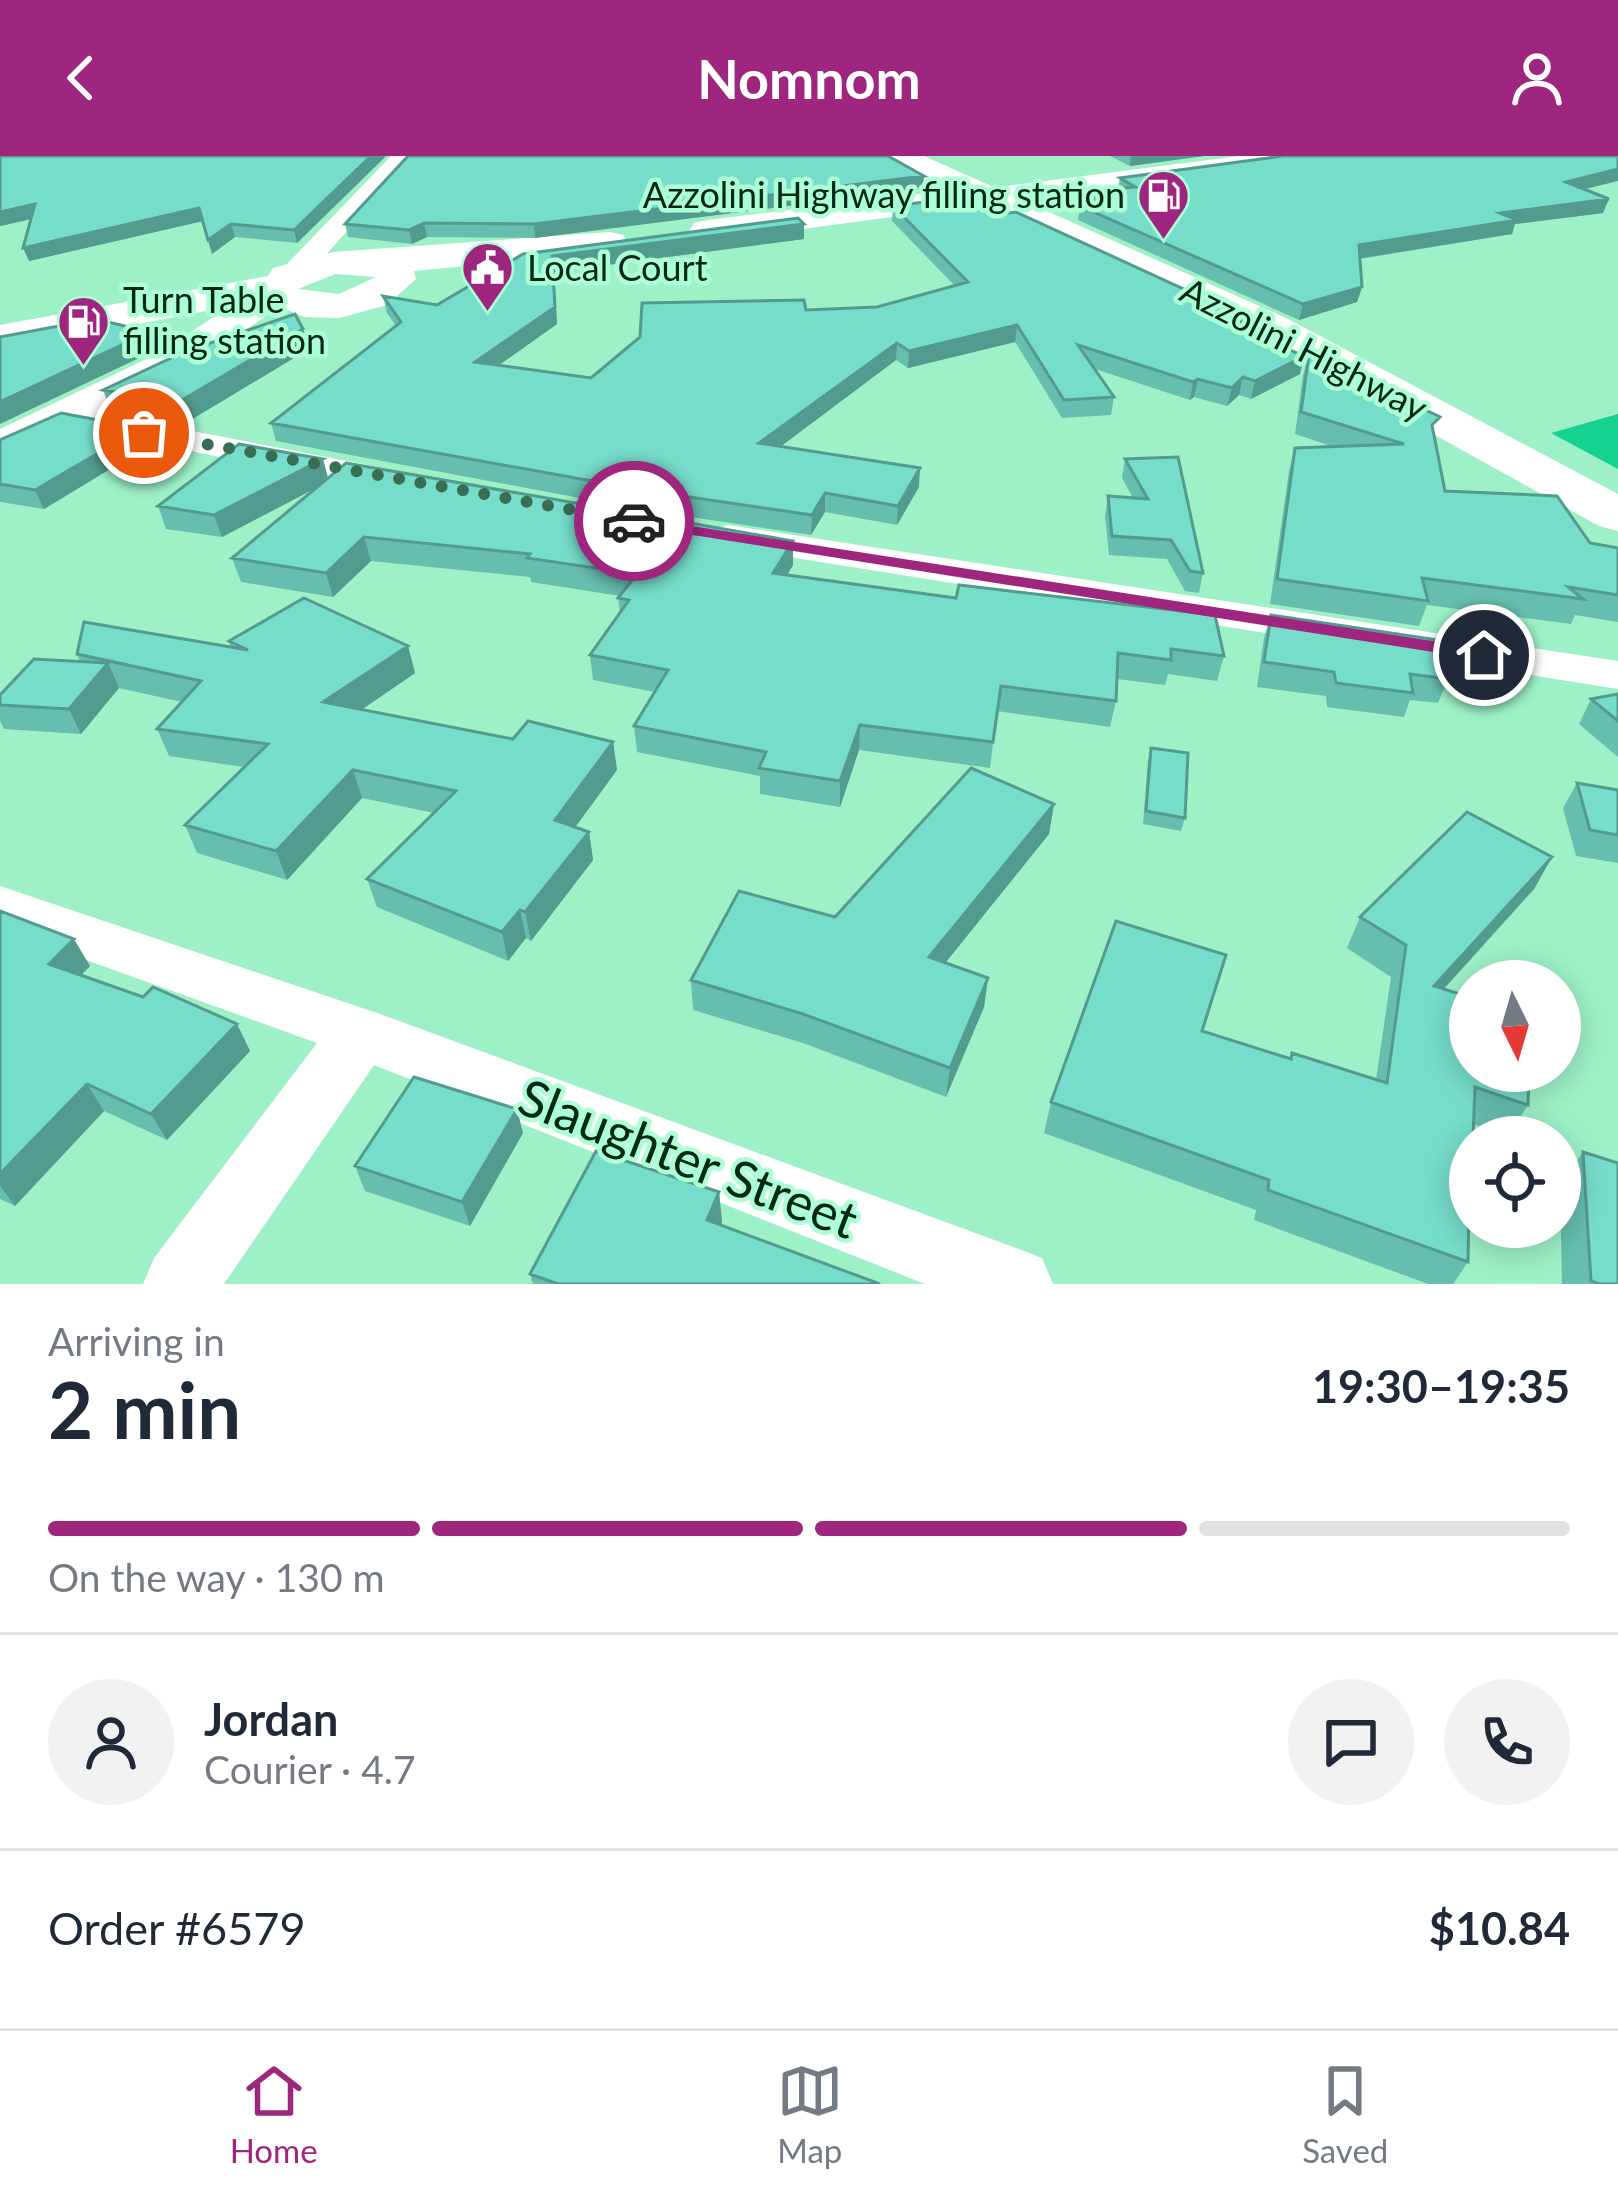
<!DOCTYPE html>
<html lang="en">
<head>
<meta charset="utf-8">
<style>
  body { margin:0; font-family:Lato,sans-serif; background:#f2f2f3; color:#1f2937; height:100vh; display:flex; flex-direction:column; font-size:45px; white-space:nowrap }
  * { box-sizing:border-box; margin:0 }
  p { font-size:39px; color:#747a83 }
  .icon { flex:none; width:66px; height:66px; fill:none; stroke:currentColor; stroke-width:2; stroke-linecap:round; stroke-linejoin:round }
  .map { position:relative; height:1128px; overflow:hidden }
  .side { display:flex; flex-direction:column; background:#fff; flex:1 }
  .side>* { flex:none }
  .needle { width:78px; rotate:175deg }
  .fabs { position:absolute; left:1449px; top:804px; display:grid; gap:24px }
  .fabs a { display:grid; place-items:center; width:132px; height:132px; border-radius:50%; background:#fff; box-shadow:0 6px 30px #0003; font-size:60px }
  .pin { position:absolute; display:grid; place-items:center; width:102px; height:102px; color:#fff; margin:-51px; border:6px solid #fff; border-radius:50%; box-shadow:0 3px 12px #0007 }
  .courier { position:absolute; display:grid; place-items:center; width:120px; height:120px; margin:-60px; border:9px solid #9e267e; border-radius:50%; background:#fff; color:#222; box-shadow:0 3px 15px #0007 }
  .head em { font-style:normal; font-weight:700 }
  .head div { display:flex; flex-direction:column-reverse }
  .head { display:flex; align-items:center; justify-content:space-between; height:204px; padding:0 48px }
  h1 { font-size:78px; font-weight:700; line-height:90px }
  .bar { display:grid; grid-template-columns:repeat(4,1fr); gap:18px 12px; align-content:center; height:144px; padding:0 48px }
  .bar i { height:15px; border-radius:9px; background:#e0e1e3 }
  .bar .selected { background:#9e267e }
  .bar p { grid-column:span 4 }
  .line { display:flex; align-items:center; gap:30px; padding:0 48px; border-top:3px solid #e0e1e3 }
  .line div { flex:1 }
  .round { display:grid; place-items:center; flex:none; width:126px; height:126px; border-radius:63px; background:#f2f2f3 }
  header { display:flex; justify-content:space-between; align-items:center; height:156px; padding:0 48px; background:#9e267e; color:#fff; font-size:54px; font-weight:700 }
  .dock { display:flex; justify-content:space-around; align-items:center; height:168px; border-top:3px solid #e0e1e3; background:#fff; font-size:33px; color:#747a83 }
  .dock a { display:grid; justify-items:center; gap:6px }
  .dock .selected { color:#9e267e }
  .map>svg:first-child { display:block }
  .green { fill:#15d18f }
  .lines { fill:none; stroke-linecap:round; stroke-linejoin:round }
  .minor { fill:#fff; fill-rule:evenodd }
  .tertiary { fill:#fff; fill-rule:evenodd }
  .secondary { fill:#fff; fill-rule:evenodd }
  .primary { fill:#fff; fill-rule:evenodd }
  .wall { fill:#66beaf }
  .shaded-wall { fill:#539b8e }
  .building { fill:#77ddcb; stroke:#539b8e; stroke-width:3 }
  .route { fill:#9e267e }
  .done { stroke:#396e55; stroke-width:12; stroke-dasharray:0 21.6 }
  .labels { text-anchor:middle; stroke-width:9; stroke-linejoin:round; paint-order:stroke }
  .far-poi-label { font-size:36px; fill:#032718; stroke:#acfed4; text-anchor:start }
  .far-street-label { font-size:36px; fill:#032718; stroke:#acfed4 }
  .near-street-label { font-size:51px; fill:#032718; stroke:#acfed4 }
</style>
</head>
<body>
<header><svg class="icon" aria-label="back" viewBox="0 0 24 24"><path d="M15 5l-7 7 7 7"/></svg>Nomnom<svg class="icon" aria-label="person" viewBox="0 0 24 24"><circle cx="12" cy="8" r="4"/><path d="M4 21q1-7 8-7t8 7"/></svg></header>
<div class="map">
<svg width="1618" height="1128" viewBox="0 0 1618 1128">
  <rect width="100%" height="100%" fill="#9ef1c7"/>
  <path class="green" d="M1618 258V313L1551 277Z"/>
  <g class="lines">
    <path class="minor" d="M391 0H414L306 121H286L282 115 286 109Z
      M1239 0H1302L1291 7 983 47 971 40 983 33Z
      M79 253 399 315 412 318 418 326 412 334 399 337 67 270 62 263 67 256Z
      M728 369 1618 505V533L714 389 708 381 714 373Z
      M0 730 383 859 1016 1092 1042 1102 1053 1128H925L374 909 224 1128H143L154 1102 317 887 0 773Z"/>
    <path class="tertiary" d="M276 125 289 128 294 136 289 144 192 211 0 303V273L161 196 263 128Z"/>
    <path class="secondary" d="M983 30 995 33 1000 40 995 47 707 86 694 83 689 75 694 67 707 64Z
      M610 76 623 79 628 87 623 95 414 115 416 123 387 149 339 162 304 161 262 144 0 195V169L268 120 273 112 333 96ZM335 118 376 121 339 138 298 133Z"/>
    <path class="primary" d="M884 0H924L1286 162 1618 338V375L1599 370 1256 180 888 7Z"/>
  </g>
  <path class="wall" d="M0 0H386L297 87 235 81 212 98 203 65 29 105 31 63 0 70Z
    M1110 0H1204L1130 10Z
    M1120 22 1585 34 1603 57 1515 68 1512 78 1360 103 1362 131 1357 146 1299 164 1078 64 1080 50 1088 49 1090 35 1118 32Z
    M923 33 535 82 427 81 412 88 348 81 345 68Z
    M893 50 994 59 1246 175 1304 200 1300 218 1251 243 1239 239 1227 250 1194 241 1190 244 1095 213 1114 241 1111 259 1062 262 1015 186 908 212 896 204 781 290 919 331 897 369 825 356 811 379 644 354 276 285 271 267 396 170 387 157 383 140 437 149 523 98 804 68V83L554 116 557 168 499 209 591 222 806 154 877 151 955 130 892 65Z
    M303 173 309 193 184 268 111 255 103 234Z
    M1309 198 1434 279 1445 335 1590 387 1618 392V466L1575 459 1571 468 1427 449 1419 470 1270 448 1289 315 1295 292 1334 291 1295 278 1303 219Z
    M141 272 148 290 44 353 0 346V284Z
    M1125 303 1203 417 1199 437 1185 435 1167 403 1109 399 1105 360 1108 340 1133 342 1122 322Z
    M328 322 793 409 787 419 1224 500 1217 525 1168 518 1165 529 1117 523 1116 545 1110 571 997 555 990 612 859 594 840 651 760 638V620L637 596 634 570 655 536 593 524 590 499 620 457 618 442 620 440 531 426 530 421 371 405 333 441 241 426 232 402 316 332 222 381 166 373 158 350Z
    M1271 459 1448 523 1438 547 1410 544 1404 561 1327 551 1326 540 1257 531 1264 482Z
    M229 485 408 490 415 517 361 554 513 583 613 586 617 614 575 671 589 676 593 704 531 785 526 782 508 805 377 751 367 723 434 657 362 642 287 724 197 697 185 669 244 611 169 600 157 573 182 546 119 532 81 578 4 573 0 565V549L80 506 77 498 231 492Z
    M1618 538V601L1579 568 1591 543Z
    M1151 592 1185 662 1181 675 1143 668 1148 604Z
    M1577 627 1618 634V707L1576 700 1563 652Z
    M1054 648 1049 678 945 807 988 822 984 851 946 941 803 887 693 854 691 824 835 761Z
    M1552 701 1534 733 1444 833 1528 949 1508 980 1473 968 1468 1106 1453 1128H1428L1254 1064 1256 1054 1044 977 1051 946 1202 875 1290 902 1292 897 1376 924 1391 821 1347 792 1360 761Z
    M0 755 90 810 81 819 143 841 237 868 250 895 167 984 104 955 15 1050 0 1043Z
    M523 977 470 1070 365 1035 355 1010Z
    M1583 996 1618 1128H1562L1560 1028Z
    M719 1036 722 1066 721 1070 880 1128H533L530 1118Z"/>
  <path class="shaded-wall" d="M371 0H386L297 87 294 74Z
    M1131 0H1204L1130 10Z
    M1618 13V25L1561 39 1566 26Z
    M924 20 923 33 535 82 534 68Z
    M1609 43 1603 57 1515 68 1512 78 1355 103 1359 89 1500 57Z
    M35 48 40 61 0 70V56Z
    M199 52 203 65 29 105 23 92Z
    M424 67 427 81 412 88 409 74Z
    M231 68 235 81 212 98 208 84Z
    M804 68V83L554 116 557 168 478 224 475 206 552 100Z
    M1362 131 1357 146 1299 164 1303 148Z
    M1249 163 1245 180 1230 168Z
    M1017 169 1015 186 908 212 909 195Z
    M303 173 309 193 184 268 177 247Z
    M149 176 156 194 0 268V246Z
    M897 187 896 204 760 306 759 287Z
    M1304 200 1300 218 1251 243 1255 225Z
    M1243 221 1239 239 1227 250 1232 232Z
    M1198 223 1194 241 1190 244 1193 226Z
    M141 272 148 290 44 353 35 334Z
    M323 303 329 325 222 381 214 359Z
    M920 312 919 331 897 369 898 350Z
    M825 337V356L811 379 812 359Z
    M364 381 371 405 333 441 326 417Z
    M793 385V409L773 441V417Z
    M408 490 415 517 332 574 323 546Z
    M108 507 119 532 81 578 69 553Z
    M860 569 859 594 840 651V625Z
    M613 586 617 614 560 692 555 664Z
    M353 614 362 642 287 724 276 695Z
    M1054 648 1049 678 926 831 929 801Z
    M589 676 593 704 531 785 525 756Z
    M1552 701 1534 733 1418 861 1434 830Z
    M520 754 526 782 508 805 502 776Z
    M74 783 90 810 65 835 49 808Z
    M988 822 984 851 946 941 950 912Z
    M237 868 250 895 167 984 151 958Z
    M87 928 104 955 15 1050 0 1030V1018Z
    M517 953 523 977 470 1070 462 1046Z
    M719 1036 722 1066 710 1095 707 1064Z"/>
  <path class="building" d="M0 0H371L294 74 231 68 208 84 199 52 23 92 35 48 0 56Z
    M408 0H888L924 20 534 68 424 67 409 74 345 68Z
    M1283 0H1618V13L1566 26 1609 43 1500 57 1517 64 1359 89 1362 131 1303 148 1080 50 1107 47 1090 35 1135 31 1120 22Z
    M963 41 994 59 1016 56 1249 163 1230 168 1304 200 1255 225 1243 221 1232 232 1198 223 1193 226 1078 189 1114 241 1064 244 1017 169 909 195 897 187 759 287 920 312 898 350 825 337 812 359 642 334 271 267 401 166 383 140 437 149 523 98 798 62 804 68 552 100 555 151 475 206 591 222 640 181 642 147 804 144 806 154 877 151 968 126 893 50Z
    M295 158 303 173 177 247 103 234 184 196Z
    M96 163 149 176 0 246V181Z
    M1309 198 1440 261 1432 269 1445 335 1557 340 1590 387 1618 392V439L1568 431 1583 443 1422 422 1428 445 1277 423 1295 292 1404 288 1301 256Z
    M61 257 141 272 35 334 0 328V284Z
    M239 288 323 303 214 359 158 350Z
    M1178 301 1203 417 1190 415 1171 384 1112 380 1108 340 1148 343 1125 303Z
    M346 307 793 385 773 417 956 442 959 429 1215 459 1224 500 1171 493V504L1118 497 1116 545 1001 530 993 586 860 569 840 625 759 612 766 596 634 570 668 514 590 499 629 444 618 442 637 418 527 402 530 398 364 381 326 417 232 402Z
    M304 442 408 490 323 546 513 583 528 565 613 586 555 664 589 676 525 756 520 754 502 776 367 723 456 635 353 614 276 695 185 669 268 588 157 573 201 525 77 498 84 466 248 494 229 485Z
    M1271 459 1438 484 1448 523 1410 518 1413 537 1336 527 1334 516 1264 506Z
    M34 503 108 507 69 553 0 549V539Z
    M1618 538V565L1591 543Z
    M1151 592 1188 597 1185 662 1146 655Z
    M971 612 1054 648 929 801 988 822 950 912 803 858 691 824 739 735 835 761Z
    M1577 627 1618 634V679L1590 674Z
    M1467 656 1552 701 1434 830 1470 841V915H1529L1528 949 1475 931 1473 981H1470L1468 1106 1268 1034 1269 1024 1051 946 1116 765 1226 799 1202 875 1291 903 1292 897 1387 927 1406 789 1360 761Z
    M0 755 74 783 49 808 143 841 153 831 237 868 151 958 87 928 0 1018Z
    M414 921 517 953 462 1046 355 1010Z
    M596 995 719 1036 707 1064 880 1128H558L530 1118Z
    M1583 996 1618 1007V1128H1600L1591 1125Z"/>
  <path class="route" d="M634 361 1484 493 1493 499 1484 504 629 369V362Z"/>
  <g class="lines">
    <path class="done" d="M144 277 634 365"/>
  </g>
  <defs>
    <symbol id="fuel-pin" viewBox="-11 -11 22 30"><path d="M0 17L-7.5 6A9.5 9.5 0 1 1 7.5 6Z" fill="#9e267e" stroke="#acfed4"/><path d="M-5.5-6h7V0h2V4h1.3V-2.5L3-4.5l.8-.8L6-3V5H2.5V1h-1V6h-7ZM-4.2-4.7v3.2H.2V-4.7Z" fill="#fff"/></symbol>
    <symbol id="civic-pin" viewBox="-11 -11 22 30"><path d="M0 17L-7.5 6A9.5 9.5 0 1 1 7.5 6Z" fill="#9e267e" stroke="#acfed4"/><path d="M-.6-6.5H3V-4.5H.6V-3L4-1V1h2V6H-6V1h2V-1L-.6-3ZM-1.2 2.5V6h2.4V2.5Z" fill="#fff"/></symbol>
  </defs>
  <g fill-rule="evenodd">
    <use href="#fuel-pin" x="1134" y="10" width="59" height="81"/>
    <use href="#civic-pin" x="458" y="82" width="59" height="81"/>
    <use href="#fuel-pin" x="54" y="136" width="59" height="81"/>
  </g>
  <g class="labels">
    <g class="far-poi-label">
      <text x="1125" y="52" text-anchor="end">Azzolini Highway filling station</text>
      <text x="527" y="125">Local Court</text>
      <text x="123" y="157">Turn Table<tspan x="123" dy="41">filling station</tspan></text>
    </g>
    <g class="far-street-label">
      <text transform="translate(1304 193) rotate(27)" y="13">Azzolini Highway</text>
    </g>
    <g class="near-street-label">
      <text transform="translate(688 1003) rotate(21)" y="18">Slaughter Street</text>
    </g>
  </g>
</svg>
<div class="fabs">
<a><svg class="needle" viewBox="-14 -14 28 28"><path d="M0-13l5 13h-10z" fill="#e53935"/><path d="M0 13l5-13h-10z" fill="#747a83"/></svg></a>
<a><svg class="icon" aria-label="locate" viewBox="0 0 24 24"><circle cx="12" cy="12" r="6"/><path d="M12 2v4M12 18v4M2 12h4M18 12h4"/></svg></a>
</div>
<div class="pin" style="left:144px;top:277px;background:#ea580c"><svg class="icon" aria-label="bag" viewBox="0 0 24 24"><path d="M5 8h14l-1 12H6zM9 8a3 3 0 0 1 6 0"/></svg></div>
<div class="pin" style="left:1484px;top:499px;background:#1f2937"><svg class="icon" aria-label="home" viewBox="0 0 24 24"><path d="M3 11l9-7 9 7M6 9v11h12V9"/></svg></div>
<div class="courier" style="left:634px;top:365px"><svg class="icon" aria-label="car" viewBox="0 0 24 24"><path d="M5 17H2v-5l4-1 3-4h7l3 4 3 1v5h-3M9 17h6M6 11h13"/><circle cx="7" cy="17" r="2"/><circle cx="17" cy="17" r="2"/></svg></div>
</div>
<section class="side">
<div class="head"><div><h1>2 min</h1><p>Arriving in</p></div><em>19:30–19:35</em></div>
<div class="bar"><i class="selected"></i><i class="selected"></i><i class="selected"></i><i></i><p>On the way · 130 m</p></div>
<div class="line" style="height:216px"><a class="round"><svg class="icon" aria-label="person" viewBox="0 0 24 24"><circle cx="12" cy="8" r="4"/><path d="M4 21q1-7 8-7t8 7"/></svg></a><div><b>Jordan</b><p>Courier · 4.7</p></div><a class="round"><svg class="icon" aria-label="chat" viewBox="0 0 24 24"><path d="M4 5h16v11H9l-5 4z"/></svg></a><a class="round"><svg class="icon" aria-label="phone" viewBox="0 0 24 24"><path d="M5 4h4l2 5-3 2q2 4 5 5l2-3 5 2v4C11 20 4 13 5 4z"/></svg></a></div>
<div class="line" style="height:156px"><div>Order #6579</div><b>$10.84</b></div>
</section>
<nav class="dock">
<a class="selected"><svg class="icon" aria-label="home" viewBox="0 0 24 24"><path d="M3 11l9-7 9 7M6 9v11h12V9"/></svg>Home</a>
<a><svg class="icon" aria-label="map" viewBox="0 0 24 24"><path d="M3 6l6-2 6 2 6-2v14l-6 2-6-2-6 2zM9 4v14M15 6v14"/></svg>Map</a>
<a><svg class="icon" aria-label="saved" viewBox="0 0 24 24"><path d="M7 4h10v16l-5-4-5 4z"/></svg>Saved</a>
</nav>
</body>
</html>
